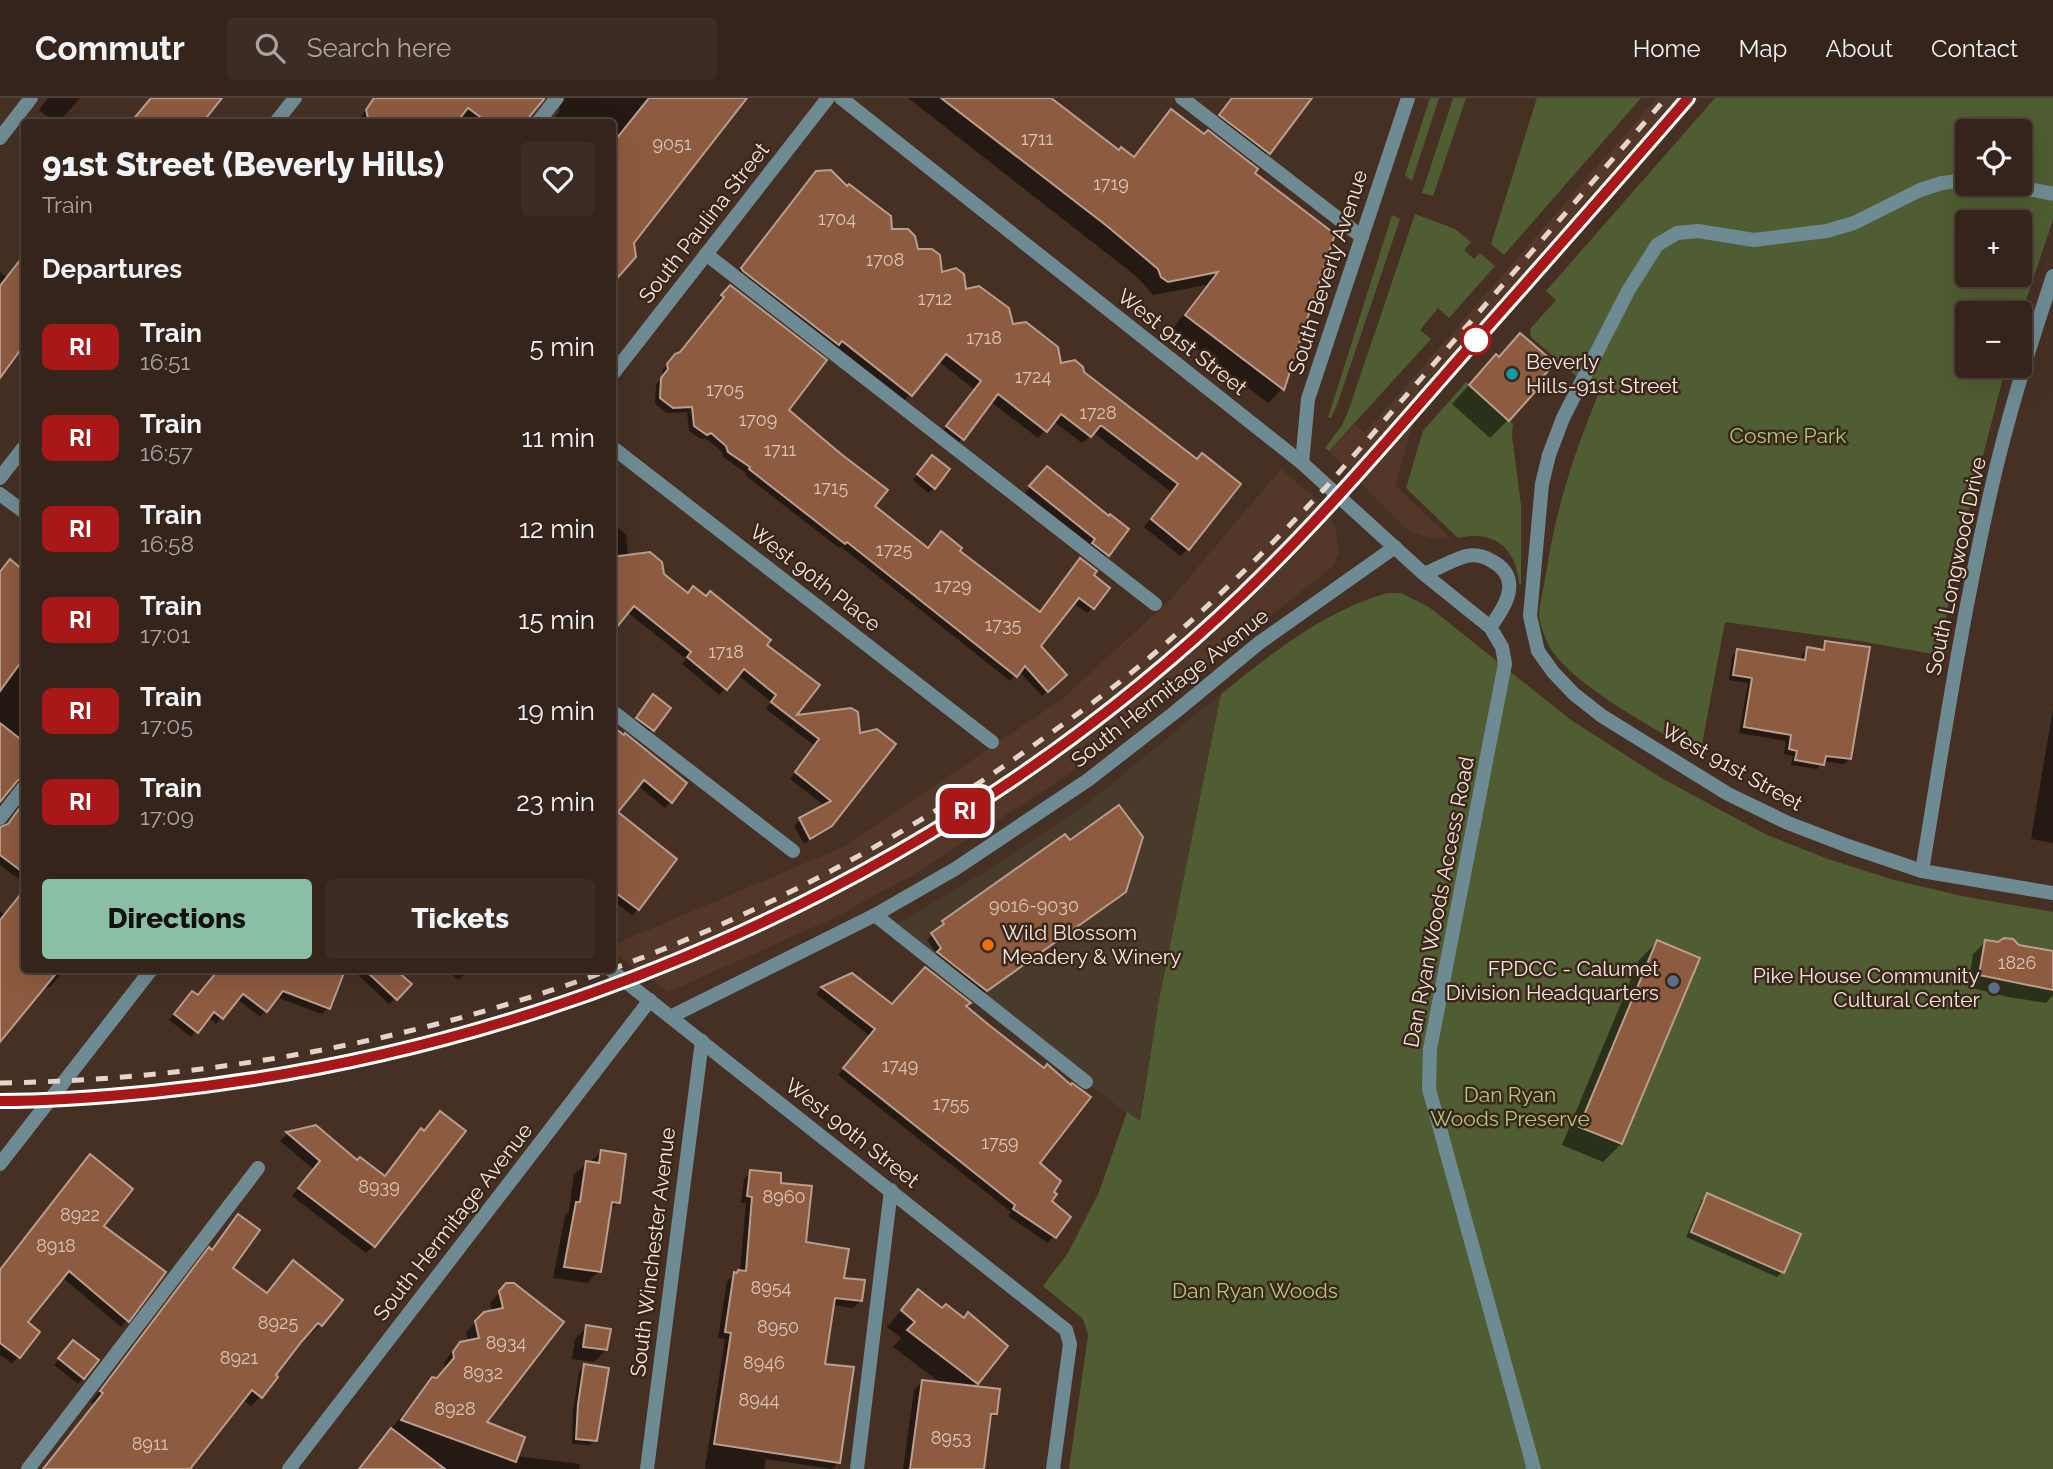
<!DOCTYPE html>
<meta charset="utf-8">
<style>
:root{--surface:#34241b;--page:#3c2c24;--text:#f1f3f6;--muted:#a9a4a3;--line:#4e413a;--accent:#8abfa5}
body{margin:0;font-family:Raleway,sans-serif;background:var(--page);color:var(--text);height:100vh;display:flex;flex-direction:column;font-size:26px;white-space:nowrap}
*{box-sizing:border-box;margin:0}
p{font-size:23px;color:var(--muted)}
.icon{flex:none;width:38px;height:38px;fill:none;stroke:currentColor;stroke-width:2;stroke-linecap:round;stroke-linejoin:round}
.map{position:relative;flex:1;overflow:hidden}
.sheet{position:absolute;left:21px;top:21px;width:595px;height:854px;display:flex;flex-direction:column;background:var(--surface);border-radius:7px;box-shadow:0 7px 28px #0002,0 0 0 2px var(--line)}
.sheet>*{flex:none}
.badge{padding:0 14px;border-radius:10px;font-size:24px;line-height:46px}
.fabs{position:absolute;left:1955px;top:21px;display:grid;gap:14px}
.fabs a{display:grid;place-items:center;width:77px;height:77px;border-radius:7px;background:var(--surface);box-shadow:0 7px 28px #0002,0 0 0 2px var(--line);font-size:35px}
.map>.badge{position:absolute;translate:-50% -50%;box-shadow:0 0 0 4px #fff}
h2{padding:0 21px;font-size:26px;line-height:63px}
.round{display:grid;place-items:center;flex:none;width:74px;height:74px;border-radius:7px;background:var(--page)}
.head{display:flex;align-items:center;justify-content:space-between;height:119px;padding:0 21px}
h1{font-size:33px;font-weight:800;line-height:52px}
.action{display:flex;gap:14px;margin-top:auto;padding:14px 21px}
.action a{flex:1;height:80px;border-radius:7px;background:var(--accent);color:#111;font-size:28px;font-weight:800;line-height:80px;text-align:center}
.action a+a{background:var(--page);color:var(--text)}
ul{padding:0;list-style:none}
li{display:flex;align-items:center;gap:21px;height:91px;padding:0 21px}
li div{flex:1}
li b{display:block;font-size:26px}
li em{font-style:normal}
li .badge{min-width:77px;font-weight:700;text-align:center}
header{display:flex;align-items:center;gap:42px;box-sizing:border-box;height:98px;padding:0 35px;background:var(--surface);border-bottom:2px solid var(--line)}
header strong{font-size:33px}
nav{display:flex;gap:38px;margin-inline-start:auto;font-size:24px}
.search{width:490px;height:63px;background:var(--page);display:flex;align-items:center;gap:18px;box-sizing:border-box;padding:0 24px;border-radius:7px;color:var(--muted);font-size:26px}
.map>svg:first-child{display:block}
</style>
<header>
<strong>Commutr</strong>
<div class="search"><svg class="icon" aria-label="search" viewBox="0 0 24 24"><circle cx="10" cy="10" r="6"/><path d="M15 15l6 6"/></svg>Search here</div>
<nav><a>Home</a><a>Map</a><a>About</a><a>Contact</a></nav>
</header>
<div class="map">
<svg width="2053" height="1371" viewBox="0 0 2053 1371">
<rect width="100%" height="100%" fill="#463024"/>
<!-- commercial -->
<polygon fill="#483b2c" points="1221,596 1159,902 1139,1024 1086,984 892,829 995,768 1092,702"/>
<!-- built -->
<g fill="#533829">
<polygon points="1657,0 1700,0 1413,326 1395,387 1451,441 1435,441 1410,434 1329,353 1355,327 1365,335"/>
<polygon points="1281,371 1323,407 1336,431 1339,455 1332,469 1118,639 1055,685 911,778 834,820 668,894 613,854 613,847 845,748 1061,602 1171,501"/>
</g>
<!-- green -->
<g fill="#505d32" fill-rule="evenodd">
<polygon points="1430,0 1439,0 1412,83 1405,77"/>
<polygon points="1453,0 1466,0 1433,98 1422,95"/>
<polygon points="1537,0 1641,0 1504,157 1491,146"/>
<path d="M1715 0H2053V122L2020 220V215H1967V268H2006L1957 459 1939 557 1860 543 1725 524 1700 657C1658 632 1580 592 1552 553 1547 546 1540 527 1539 518 1539 505 1544 490 1546 476 1555 414 1574 355 1598 297L1531 239 1530 231 1556 202 1546 193ZM1967 33H2020V86H1967ZM1967 124H2020V177H1967Z"/>
<polygon points="1415,116 1455,131 1471,144 1464,152 1474,161 1480,155 1495,168 1449,220 1438,210 1420,232 1431,241 1329,353 1325,350 1342,327 1349,311"/>
<polygon points="1392,117 1400,121 1337,307 1331,320 1328,320"/>
<path d="M1466 284 1513 326 1512 338 1521 407V487L1519 486C1516 450 1495 432 1458 440L1406 390 1423 333Z"/>
<path d="M1387 495H1401L1429 509 1571 622 1663 681 1767 737 1828 761 1894 782 1962 798 2053 814V1371H1069L1088 1237 1083 1221 1043 1188 1068 1155 1099 1094 1127 1014 1140 1023 1159 902 1221 596C1272 555 1323 514 1387 495Z"/>
</g>
<!-- shadow -->
<g fill="#0007">
<polygon points="48,0 80,0 59,24 54,24 39,12"/>
<polygon points="152,0 211,0 204,21 200,24 132,24"/>
<polygon points="385,0 544,0 527,24 362,24 361,19 368,8 375,2"/>
<polygon points="558,0 745,0 632,144 612,181 612,24 550,24 559,14 561,2"/>
<polygon points="908,0 1051,0 1118,54 1132,60 1156,28 1171,13 1333,137 1282,291 1268,305 1172,232 1206,187 1153,197 1137,179"/>
<polygon points="1233,0 1310,0 1263,60 1215,23"/>
<polygon points="809,83 891,133 941,176 1012,228 1059,267 1083,275 1196,363 1188,451 1180,458 1144,429 1171,394 1094,335 1082,345 1053,323 1038,340 991,304 955,349 940,337 974,291 938,263 903,304 735,178"/>
<polygon points="24,158 24,245 0,277 0,174 7,179"/>
<polygon points="730,189 787,312 873,409 927,451 957,453 1040,515 1092,478 1093,509 1087,515 1073,505 1038,548 1064,577 1042,598 1019,573 1010,583 840,448 839,450 745,377 746,375 723,359 721,353 705,340 701,341 689,333 687,314 667,315 655,306 656,287 663,278 662,273 670,263 679,256 720,205 717,204"/>
<polygon points="1520,237 1529,291 1508,322 1490,340 1452,306 1478,277"/>
<polygon points="927,364 934,390 928,395 913,382"/>
<polygon points="1047,370 1108,457 1102,462 1088,451 1091,447 1025,395"/>
<polygon points="616,428 626,437 628,459 663,477 687,497 765,547 793,620 850,612 831,727 824,734 804,746 794,728 800,722 825,708 790,681 815,648 766,611 771,604 737,576 719,597 682,566 686,561 627,514 612,532 612,429"/>
<polygon points="10,464 24,475 24,687 18,685 12,687 0,703 0,475"/>
<polygon points="1826,545 1849,661 1844,666 1823,663 1817,671 1791,667 1793,658 1784,656 1786,643 1739,635 1748,585 1729,582 1732,558 1738,553 1801,563 1802,557 1807,551 1820,553"/>
<polygon points="648,604 668,610 647,637 632,626"/>
<polygon points="2053,611 2053,745 2031,741"/>
<polygon points="612,631 671,703 665,710 637,687 616,715 638,811 632,817 612,802"/>
<polygon points="24,705 24,785 0,767 0,731 6,729"/>
<polygon points="24,793 24,872 65,872 50,889 42,890 0,941 0,813 5,817"/>
<polygon points="1118,799 980,898 933,860 937,856 927,842 944,824"/>
<polygon points="1657,844 1621,1046 1603,1064 1562,1047 1639,862"/>
<polygon points="1985,844 2053,855 2053,897 2046,905 2008,899 1968,889 1973,856"/>
<polygon points="219,872 343,872 328,910 322,916 276,899 260,919 237,901 216,926 208,919 191,939 169,922 186,901 198,899"/>
<polygon points="353,872 394,872 409,886 389,906"/>
<polygon points="445,872 468,872 459,882"/>
<polygon points="852,877 892,908 964,909 1051,1095 1050,1103 1069,1120 1048,1145 1008,1118 1011,1114 838,977 870,938 816,896 822,890"/>
<polygon points="316,1029 357,1064 384,1079 421,1033 374,1148 366,1155 292,1098 313,1071 280,1043 287,1036"/>
<polygon points="602,1054 618,1104 609,1113 599,1173 587,1185 553,1180 565,1118 569,1113 574,1076"/>
<polygon points="751,1074 779,1086 804,1146 842,1181 861,1203 853,1210 832,1207 822,1267 839,1364 832,1371 766,1361 764,1371 705,1371 725,1241 718,1240 727,1183 740,1174 746,1105 741,1105 744,1081"/>
<polygon points="1708,1097 1782,1174 1777,1179 1686,1139 1702,1102"/>
<polygon points="239,1119 231,1170 266,1196 293,1165 321,1226 311,1236 308,1234 301,1242 261,1298 251,1308 243,1302 188,1371 43,1371 94,1306 91,1304 200,1162 211,1153"/>
<polygon points="102,1128 127,1222 121,1229 62,1179 26,1225 38,1234 12,1266 1,1257 0,1259 0,1174"/>
<polygon points="507,1187 514,1187 484,1325 516,1358 580,1366 579,1371 359,1371 423,1291 445,1271 444,1265 450,1256 461,1246 468,1244 466,1234 485,1215 492,1214 490,1205"/>
<polygon points="918,1193 942,1212 1005,1248 972,1289 995,1316 989,1322 982,1371 903,1371 914,1292 922,1284 942,1286 893,1249 901,1240 887,1229"/>
<polygon points="587,1229 606,1252 594,1264 572,1261 575,1241"/>
<polygon points="68,1250 83,1280 78,1286 54,1267"/>
<polygon points="585,1268 596,1342 590,1347 572,1346 573,1313 579,1274"/>
</g>
<!-- building -->
<g fill="#8d5b3f" stroke="#b99e90" stroke-width="2">
<polygon points="151,0 222,0 203,24 131,24"/>
<polygon points="374,0 542,0 544,1 530,18 529,24 487,24 468,10 457,24 369,24 366,12"/>
<polygon points="649,0 747,0 634,145 636,159 612,186 612,46"/>
<polygon points="941,0 1051,0 1119,52 1121,49 1134,59 1171,11 1204,36 1208,32 1258,71 1255,75 1335,136 1284,292 1185,217 1218,174 1168,184 1161,179 1158,171 1107,128"/>
<polygon points="1232,0 1312,0 1270,56 1219,17"/>
<polygon points="831,72 847,88 849,86 891,118 892,131 908,131 915,138 918,151 932,151 940,157 942,174 956,170 964,176 966,191 979,188 1009,210 1013,226 1026,224 1058,249 1061,265 1075,262 1083,269 1084,274 1197,361 1202,355 1241,386 1189,452 1151,421 1178,386 1102,328 1100,328 1091,339 1061,316 1047,334 998,296 964,342 946,328 981,283 946,256 912,298 842,243 839,247 743,173 741,170 816,73"/>
<polygon points="24,157 24,247 0,280 0,188"/>
<polygon points="730,187 827,262 789,312 841,356 888,392 875,408 928,450 941,433 962,450 960,453 1040,514 1080,460 1097,473 1094,477 1110,490 1094,511 1079,500 1041,548 1067,577 1048,594 1025,568 1017,579 847,444 845,446 749,371 750,369 728,354 726,348 711,335 707,337 694,328 692,309 673,310 660,300 661,280 668,271 667,266 675,256 680,254 724,199 721,197"/>
<polygon points="1520,235 1555,265 1532,291 1535,294 1509,323 1469,287 1496,256 1499,259"/>
<polygon points="932,357 950,371 935,391 917,376"/>
<polygon points="1047,368 1109,418 1110,416 1129,431 1109,458 1092,445 1095,441 1029,388"/>
<polygon points="650,454 662,464 664,476 688,495 693,488 706,498 710,493 771,542 767,547 820,587 797,617 851,610 858,614 860,635 877,631 896,646 832,728 810,741 799,720 831,703 795,674 819,641 771,604 776,597 744,571 727,592 687,559 691,554 634,508 612,535 612,459"/>
<polygon points="10,461 24,473 24,560 0,593 0,474"/>
<polygon points="1825,543 1870,549 1851,661 1826,658 1824,667 1795,662 1797,653 1789,651 1791,637 1744,629 1752,580 1733,577 1737,551 1805,562 1807,549 1824,552"/>
<polygon points="653,596 671,610 654,633 636,620"/>
<polygon points="0,625 24,644 24,679 17,683 0,704"/>
<polygon points="612,628 624,637 625,635 687,685 672,705 644,682 618,714 677,761 639,812 612,792"/>
<polygon points="24,704 24,775 0,757 0,729 8,726"/>
<polygon points="1119,707 1143,739 1126,794 987,893 937,854 941,850 931,835 944,826 942,823 1065,736 1070,742"/>
<polygon points="24,792 24,872 59,872 0,944 0,822"/>
<polygon points="2004,840 2013,841 2019,847 2053,853 2053,892 1979,877 1985,842 1998,844"/>
<polygon points="1657,842 1700,860 1622,1046 1579,1029"/>
<polygon points="925,869 971,905 966,908 989,927 1044,970 1047,966 1071,987 1072,985 1091,999 1040,1065 1061,1083 1054,1094 1057,1096 1052,1103 1071,1119 1056,1140 1013,1111 1015,1107 843,970 875,931 821,889 852,875 892,906"/>
<polygon points="212,872 345,872 330,911 283,893 267,914 243,896 223,921 214,914 198,935 174,916 192,893 198,897 216,875"/>
<polygon points="365,872 396,872 412,886 397,902"/>
<polygon points="440,1013 466,1033 375,1149 298,1090 320,1063 286,1034 316,1027 357,1062 360,1059 385,1078 421,1030 424,1033"/>
<polygon points="601,1052 626,1056 620,1105 612,1104 601,1174 564,1169 576,1104 580,1104 586,1063 599,1065"/>
<polygon points="90,1056 133,1091 104,1128 166,1174 129,1224 69,1173 28,1224 40,1234 20,1260 0,1245 0,1172"/>
<polygon points="750,1072 781,1075 781,1085 812,1088 806,1144 849,1151 844,1180 865,1182 862,1203 835,1200 825,1266 854,1269 840,1365 714,1346 731,1235 725,1234 734,1174 737,1175 738,1172 746,1173 752,1099 747,1098"/>
<polygon points="1707,1095 1801,1136 1784,1175 1691,1134"/>
<polygon points="238,1116 260,1132 233,1170 267,1195 293,1162 343,1202 322,1228 318,1225 302,1243 276,1277 278,1279 262,1300 252,1292 190,1371 43,1371 103,1295 100,1293 209,1149 212,1152"/>
<polygon points="506,1185 514,1185 564,1224 487,1324 525,1339 516,1364 401,1322 432,1279 437,1280 454,1260 453,1254 460,1244 479,1240 475,1223 484,1214 503,1210 499,1193"/>
<polygon points="918,1191 942,1210 946,1206 964,1220 968,1214 1008,1248 978,1286 907,1232 915,1224 901,1212"/>
<polygon points="586,1227 611,1231 607,1252 583,1249"/>
<polygon points="73,1242 99,1262 84,1281 58,1260"/>
<polygon points="584,1266 609,1270 597,1343 576,1341 578,1306"/>
<polygon points="922,1282 1000,1291 997,1316 991,1316 984,1371 910,1371"/>
<polygon points="391,1330 445,1371 359,1371"/>
</g>
<g fill="none" stroke-linecap="round" stroke-linejoin="round">
<!-- lane -->
<g stroke="#6e8b93" stroke-width="14">
<polyline points="1182,0 1362,139"/>
<polyline points="538,24 557,0"/>
<polyline points="0,40 31,0"/>
<polyline points="706,156 1155,506"/>
<polyline points="1490,529 1502,549 1505,566 1430,951 1429,991 1534,1371"/>
<polyline points="612,613 793,753"/>
<polyline points="0,720 24,689"/>
<polyline points="875,817 1086,984"/>
<polyline points="28,1371 258,1070"/>
<polyline points="857,1371 891,1092"/>
</g>
<!-- street -->
<g stroke="#6e8b93" stroke-width="14">
<path d="M841 0 1302 365 1424 476 1490 529C1506 508 1523 480 1492 463 1484 458 1475 456 1466 458 1452 462 1437 471 1424 476"/>
<polyline points="276,24 295,0"/>
<polyline points="1967,82 1942,85 1920,92 1854,125 1827,133 1754,142 1698,133 1677,135 1657,147 1628,193 1563,320 1549,357 1542,386 1530,518 1538,553 1553,574 1574,596 1602,618 1728,696 1788,725 1848,748 1922,773 2053,795"/>
<polyline points="2005,86 2053,96"/>
<polyline points="612,277 828,0"/>
<polyline points="612,349 992,644"/>
<polyline points="1302,365 1308,301 1408,0"/>
<polyline points="0,380 24,349"/>
<polyline points="0,396 24,414"/>
<path d="M1922 773C1943 645 1962 518 1991 392 2007 320 2030 248 2053 178"/>
<polyline points="611,872 1066,1232 1070,1246 1053,1371"/>
<polyline points="672,918 875,817 955,771 1088,682 1174,615 1259,545 1395,449"/>
<polyline points="0,1066 151,872"/>
<polyline points="289,1371 650,902"/>
<polyline points="647,1371 702,943"/>
</g>
<!-- rail -->
<g stroke="#e3d4cc" stroke-width="5" stroke-dasharray="12 12" stroke-linecap="butt">
<path d="M0 985C375 979 737 862 1041 642 1078 616 1115 589 1149 560 1212 506 1271 448 1328 387L1666 0"/>
<path d="M0 1003C55 1003 109 998 164 992 564 952 952 774 1243 496 1315 427 1379 352 1445 277 1526 185 1607 93 1688 0"/>
</g>
</g>
<g fill="none" stroke-linecap="round" stroke-linejoin="round">
<defs>
<path id="line" d="M0 1003C51 1003 102 999 153 994 558 953 949 777 1243 496 1320 422 1388 342 1458 262 1535 175 1612 88 1688 0"/>
</defs>
<!-- line casing -->
<use href="#line" stroke="#fff" stroke-width="16"/>
<!-- line -->
<use href="#line" stroke="#a81818" stroke-width="10"/>
</g>
<!-- markers -->
<circle fill="#fff" stroke="#a81818" stroke-width="3.5" cx="1476" cy="242" r="14"/>
<circle fill="#0f9aa8" stroke="#3b261a" stroke-width="2.5" cx="1512" cy="276" r="7"/>
<circle fill="#e8710a" stroke="#3b261a" stroke-width="2.5" cx="988" cy="847" r="7"/>
<g fill="#5c6f8a" stroke="#3b261a" stroke-width="2.5">
<circle cx="1673" cy="883" r="7"/>
<circle cx="1994" cy="890" r="7"/>
</g>
<g text-anchor="middle" stroke-width="5" stroke-linejoin="round" paint-order="stroke">
<!-- number labels -->
<g font-size="18" fill="#dbc3b7">
<text x="1037" y="47">1711</text>
<text x="672" y="52">9051</text>
<text x="1111" y="92">1719</text>
<text x="837" y="127">1704</text>
<text x="885" y="168">1708</text>
<text x="935" y="207">1712</text>
<text x="984" y="246">1718</text>
<text x="1033" y="285">1724</text>
<text x="725" y="298">1705</text>
<text x="1098" y="321">1728</text>
<text x="758" y="328">1709</text>
<text x="780" y="358">1711</text>
<text x="831" y="396">1715</text>
<text x="894" y="458">1725</text>
<text x="953" y="494">1729</text>
<text x="1003" y="533">1735</text>
<text x="726" y="560">1718</text>
<text x="1034" y="814">9016-9030</text>
<text x="2017" y="871">1826</text>
<text x="900" y="974">1749</text>
<text x="951" y="1012">1755</text>
<text x="1000" y="1051">1759</text>
<text x="379" y="1095">8939</text>
<text x="784" y="1105">8960</text>
<text x="80" y="1123">8922</text>
<text x="56" y="1154">8918</text>
<text x="771" y="1196">8954</text>
<text x="278" y="1231">8925</text>
<text x="778" y="1235">8950</text>
<text x="506" y="1251">8934</text>
<text x="239" y="1266">8921</text>
<text x="764" y="1271">8946</text>
<text x="483" y="1281">8932</text>
<text x="759" y="1308">8944</text>
<text x="455" y="1317">8928</text>
<text x="951" y="1346">8953</text>
<text x="150" y="1352">8911</text>
</g>
<!-- street labels -->
<g font-size="21" fill="#f5e6df" stroke="#3b261a">
<text transform="translate(704 125) rotate(-52)" y="7">South Paulina Street</text>
<text transform="translate(1328 174) rotate(-72)" y="7">South Beverly Avenue</text>
<text transform="translate(1182 244) rotate(38)" y="7">West 91st Street</text>
<text transform="translate(1956 468) rotate(-78)" y="7">South Longwood Drive</text>
<text transform="translate(815 480) rotate(38)" y="7">West 90th Place</text>
<text transform="translate(1170 590) rotate(-38)" y="7">South Hermitage Avenue</text>
<text transform="translate(1732 669) rotate(29)" y="7">West 91st Street</text>
<text transform="translate(1439 804) rotate(-79)" y="7">Dan Ryan Woods Access Road</text>
<text transform="translate(852 1035) rotate(38)" y="7">West 90th Street</text>
<text transform="translate(453 1124) rotate(-52)" y="7">South Hermitage Avenue</text>
<text transform="translate(653 1154) rotate(-83)" y="7">South Winchester Avenue</text>
</g>
<!-- poi labels -->
<g font-size="21" fill="#f5e6df" stroke="#3b261a" text-anchor="start">
<text x="1526" y="271">Beverly<tspan x="1526" dy="24">Hills-91st Street</tspan></text>
<text x="1002" y="842">Wild Blossom<tspan x="1002" dy="24">Meadery &amp; Winery</tspan></text>
<text x="1659" y="878" text-anchor="end">FPDCC - Calumet<tspan x="1659" dy="24">Division Headquarters</tspan></text>
<text x="1980" y="885" text-anchor="end">Pike House Community<tspan x="1980" dy="24">Cultural Center</tspan></text>
</g>
<!-- park labels -->
<g font-size="21" fill="#b1cb7b" stroke="#3b261a">
<text x="1788" y="345">Cosme Park</text>
<text x="1510" y="1004">Dan Ryan<tspan x="1510" dy="24">Woods Preserve</tspan></text>
<text x="1255" y="1200">Dan Ryan Woods</text>
</g>
</g>
</svg>
<div class="fabs">
<a><svg class="icon" aria-label="locate" viewBox="0 0 24 24"><circle cx="12" cy="12" r="6"/><path d="M12 2v4M12 18v4M2 12h4M18 12h4"/></svg></a>
<a>+</a>
<a>−</a>
</div>
<b class="badge" style="left:965px;top:713px;background:#a81818;color:#fff">RI</b>
<section class="sheet">
<div class="head"><div><h1>91st Street (Beverly Hills)</h1><p>Train</p></div><a class="round"><svg class="icon" aria-label="heart" viewBox="0 0 24 24"><path d="M12 20l-8-8c-3-5 5-10 8-4 3-6 11-1 8 4z"/></svg></a></div>
<h2>Departures</h2>
<ul>
<li><span class="badge" style="background:#a81818;color:#fff">RI</span><div><b>Train</b><p>16:51</p></div><em>5 min</em></li>
<li><span class="badge" style="background:#a81818;color:#fff">RI</span><div><b>Train</b><p>16:57</p></div><em>11 min</em></li>
<li><span class="badge" style="background:#a81818;color:#fff">RI</span><div><b>Train</b><p>16:58</p></div><em>12 min</em></li>
<li><span class="badge" style="background:#a81818;color:#fff">RI</span><div><b>Train</b><p>17:01</p></div><em>15 min</em></li>
<li><span class="badge" style="background:#a81818;color:#fff">RI</span><div><b>Train</b><p>17:05</p></div><em>19 min</em></li>
<li><span class="badge" style="background:#a81818;color:#fff">RI</span><div><b>Train</b><p>17:09</p></div><em>23 min</em></li>
</ul>
<div class="action"><a>Directions</a><a>Tickets</a></div>
</section>
</div>
